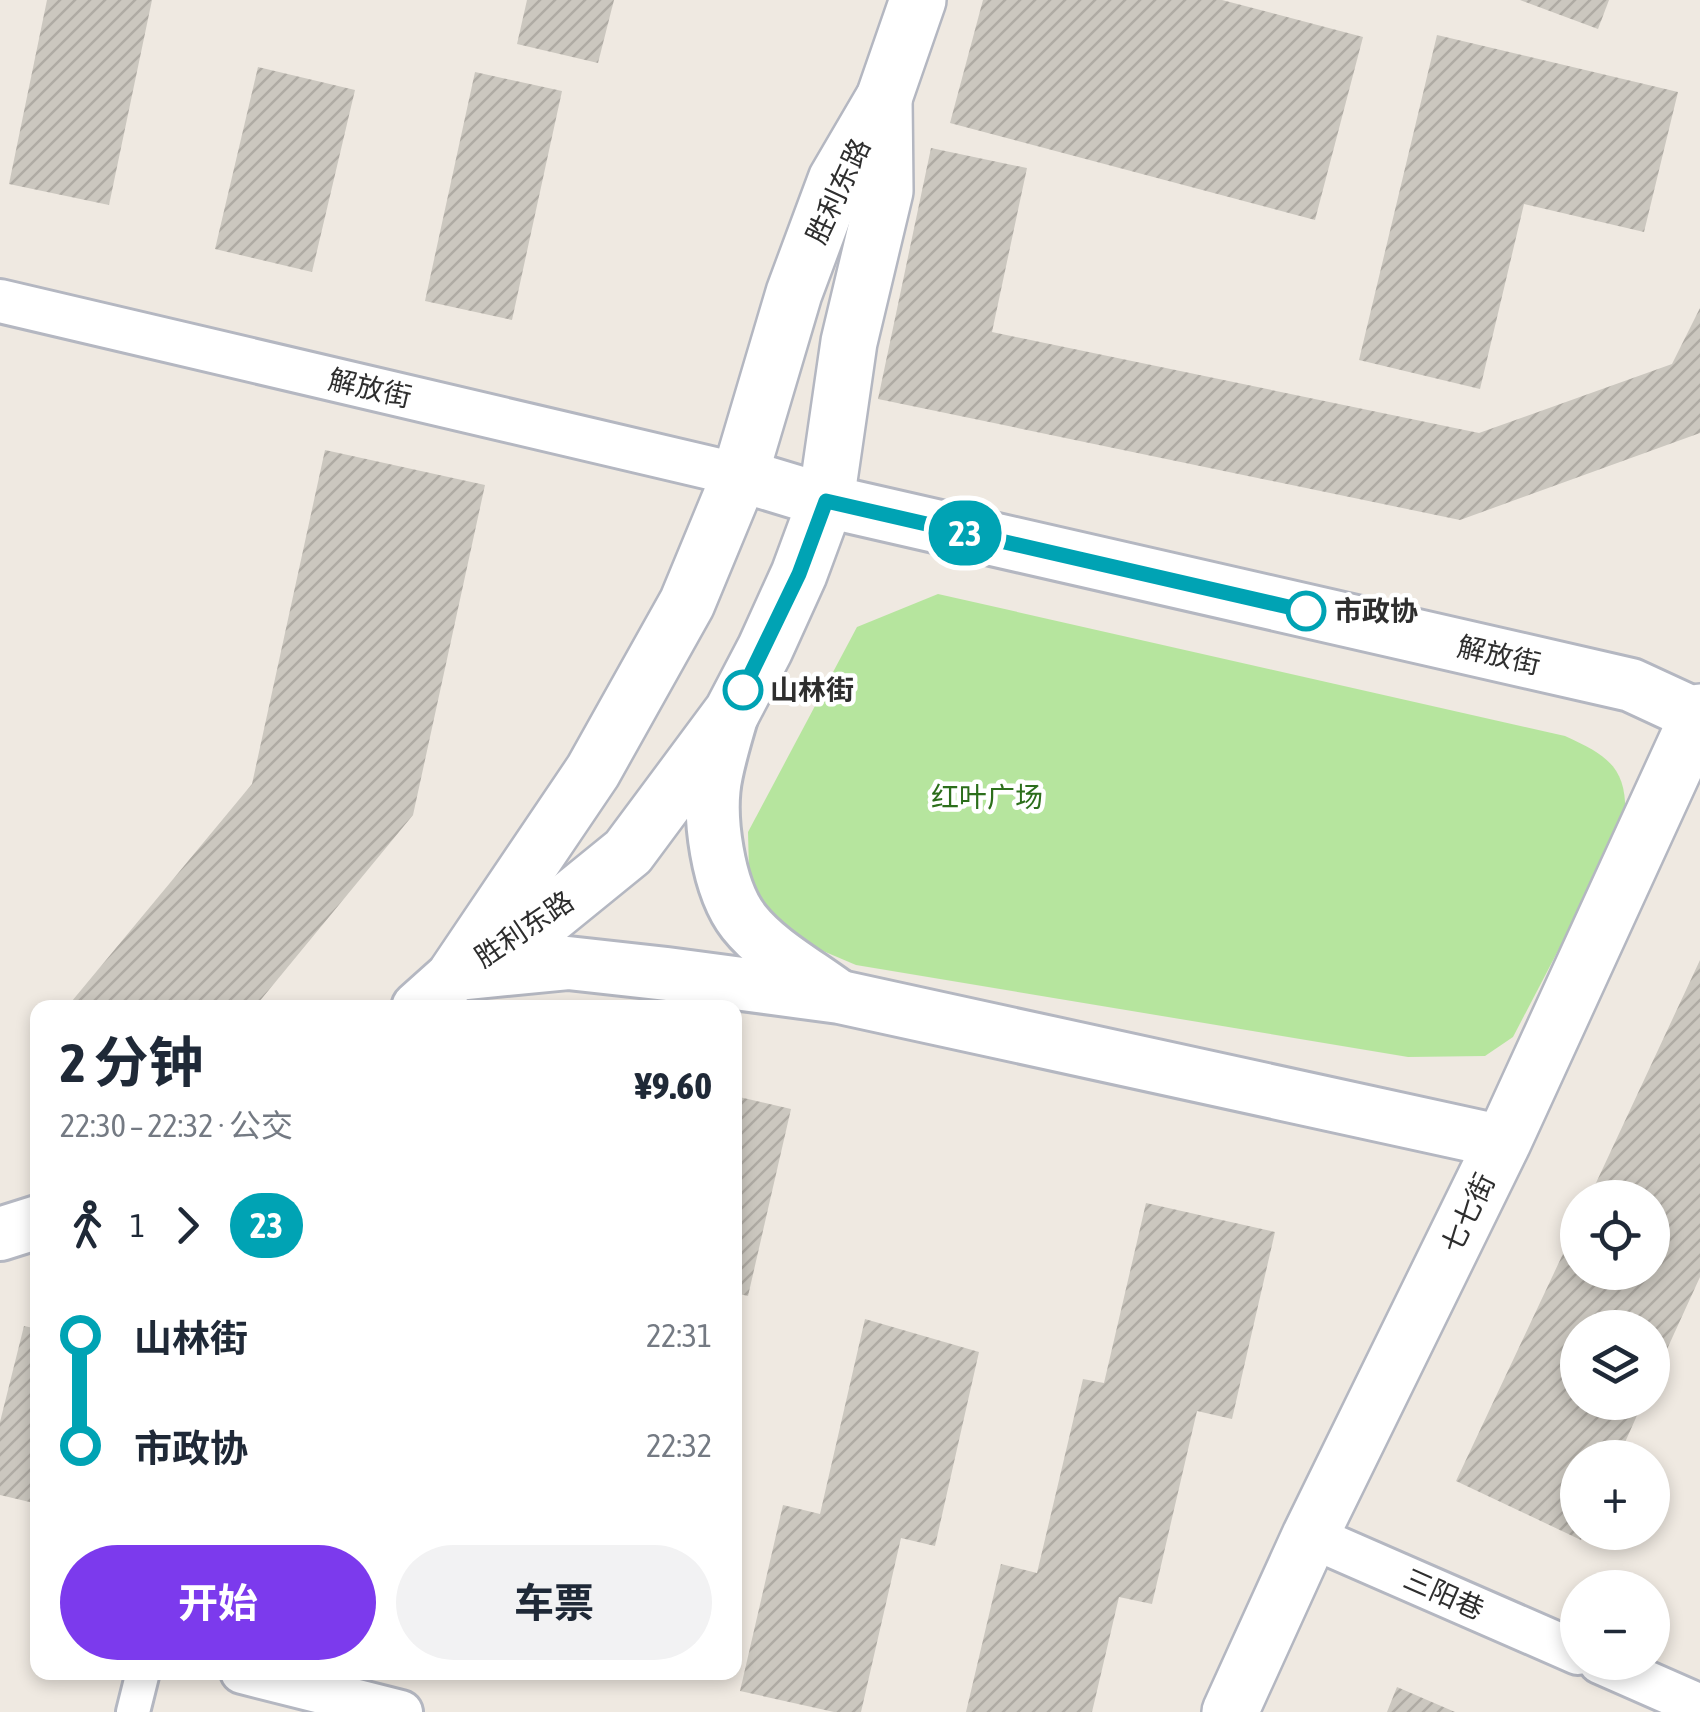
<!DOCTYPE html>
<html lang="zh">
<meta charset="utf-8">
<style>
:root{--surface:#fff;--page:#f2f2f3;--text:#1f2937;--muted:#747a83;--accent:#7c3aed}
body{margin:0;font-family:"Asap Condensed","Noto Sans SC",sans-serif;background:var(--page);color:var(--text);height:100vh;display:flex;flex-direction:column;font-size:38px;white-space:nowrap}
*{box-sizing:border-box;margin:0}
p{font-size:32px;color:var(--muted)}
.icon{flex:none;width:55px;height:55px;fill:none;stroke:currentColor;stroke-width:2;stroke-linecap:round;stroke-linejoin:round}
.map{position:relative;flex:1;overflow:hidden}
.details{position:absolute;left:30px;top:1000px;width:712px;height:680px;display:flex;flex-direction:column;background:var(--surface);border-radius:20px;box-shadow:0 5px 15px #0003}
.details>*{flex:none}
.badge{padding:0 20px;border-radius:32px;font-size:35px;line-height:65px}
.fabs{position:absolute;left:1560px;top:1180px;display:grid;gap:20px}
.fabs a{display:grid;place-items:center;width:110px;height:110px;border-radius:50%;background:var(--surface);box-shadow:0 5px 15px #0003;font-size:50px}
.map>.badge{position:absolute;translate:-50% -50%;box-shadow:0 0 0 5px #fff}
.legs{display:flex;align-items:center;gap:15px;height:110px;padding:0 30px;font-size:32px}
.legs p{margin-inline-start:auto}
.headline{display:flex;align-items:center;justify-content:space-between;height:170px;padding:0 30px}
h1{font-size:55px;font-weight:700;line-height:75px}
.cta{display:flex;gap:20px;margin-top:auto;padding:20px 30px}
.cta a{flex:1;height:115px;border-radius:60px;background:var(--accent);color:#fff;font-size:40px;font-weight:700;line-height:115px;text-align:center}
.cta a+a{background:var(--page);color:var(--text)}
ul{padding:0 30px;list-style:none}
li{display:flex;align-items:center;gap:35px;height:110px;font-size:38px}
li i{display:grid;place-items:center;width:15px;height:100%;margin:0 12px;background:currentColor}
li i::after{content:'';width:25px;height:25px;margin:-12px;border:8px solid;border-radius:50%;background:var(--surface)}
li p{margin-inline-start:auto}
li:first-child i{background:linear-gradient(#0000 50%,currentColor 0)}
li:last-child i{background:linear-gradient(currentColor 50%,#0000 0)}
.map>svg:first-child{display:block}
</style>
<div class="map">
<svg width="1700" height="1712" viewBox="0 0 1700 1712">
<defs>
<pattern id="building-hatch" width="6" height="6" patternUnits="userSpaceOnUse" patternTransform="scale(2.5)"><rect width="6" height="6" fill="#cbc7bf"/><path d="M-1 1l2-2M0 6l6-6M5 7l2-2" fill="none" stroke="#afaba4"/></pattern>
</defs>
<rect width="100%" height="100%" fill="#efe9e1"/>
<!-- grass -->
<path fill="#b6e59e" d="M938 594 1565 736C1611 757 1628 769 1625 822L1513 1037 1485 1056 1408 1057 856 965 797 940 758 908 749 871 748 832 857 627Z"/>
<!-- building -->
<g fill="url(#building-hatch)">
<polygon points="47,0 152,0 109,205 9,184"/>
<polygon points="527,0 614,0 598,63 517,44"/>
<polygon points="983,0 1222,0 1363,37 1315,220 950,123"/>
<polygon points="1520,0 1609,0 1598,29"/>
<polygon points="1437,35 1678,92 1644,232 1524,204 1480,389 1359,360"/>
<polygon points="258,67 355,90 312,272 215,249"/>
<polygon points="475,72 562,91 512,320 425,301"/>
<polygon points="931,148 1027,168 992,332 1479,433 1672,364 1700,308 1700,433 1460,520 878,399"/>
<polygon points="325,450 485,485 413,815 254,1008 79,1008 72,1001 252,784"/>
<polygon points="1700,960 1700,1277 1652,1382 1652,1328 1578,1328 1578,1402 1643,1402 1618,1458 1578,1458 1578,1532 1584,1532 1581,1540 1456,1481 1578,1222 1578,1272 1652,1272 1652,1198 1589,1198"/>
<polygon points="735,1096 791,1109 748,1296 735,1293"/>
<polygon points="1146,1203 1275,1232 1232,1419 1197,1411 1152,1604 1119,1597 1092,1712 966,1712 1001,1564 1037,1573 1083,1379 1104,1383"/>
<polygon points="865,1319 979,1352 935,1546 901,1538 861,1712 834,1712 740,1691 783,1505 820,1514"/>
<polygon points="24,1326 38,1329 38,1504 0,1495 0,1422"/>
<polygon points="1397,1687 1455,1712 1387,1712"/>
</g>
<g fill="none" stroke-linecap="round" stroke-linejoin="round">
<defs>
<polyline id="pedestrian" points="133,1712 143,1672"/>
<g id="minor">
<polyline points="0,301 740,475"/>
<polyline points="1310,1536 1578,1653"/>
<polyline points="1600,1662 1700,1706"/>
<polyline points="242,1672 401,1712"/>
</g>
<g id="tertiary">
<polyline points="740,475 826,501 1631,685 1700,717"/>
<path d="M732 714C726 734 720 754 716 774 707 815 718 889 744 922 767 951 805 972 835 994"/>
<polyline points="418,1008 456,974 568,963 667,974 840,997 1503,1142"/>
<polyline points="0,1234 38,1222"/>
</g>
<g id="secondary">
<polyline points="471,965 537,926 628,852 732,712 765,649 799,574 826,501 849,342 885,191 884,98"/>
<polyline points="456,974 593,771 687,603 740,475 794,293 836,180 884,98 918,0"/>
<polyline points="1230,1712 1310,1536 1503,1142 1700,712"/>
</g>
</defs>
<!-- pedestrian casing -->
<use href="#pedestrian" stroke="#b4b7c1" stroke-width="38"/>
<!-- minor casing -->
<use href="#minor" stroke="#b4b7c1" stroke-width="48"/>
<!-- tertiary casing -->
<use href="#tertiary" stroke="#b4b7c1" stroke-width="58"/>
<!-- secondary casing -->
<use href="#secondary" stroke="#b4b7c1" stroke-width="60"/>
<!-- pedestrian -->
<use href="#pedestrian" stroke="#fff" stroke-width="32"/>
<!-- minor -->
<use href="#minor" stroke="#fff" stroke-width="42"/>
<!-- tertiary -->
<use href="#tertiary" stroke="#fff" stroke-width="52"/>
<!-- secondary -->
<use href="#secondary" stroke="#fff" stroke-width="55"/>
</g>
<g fill="none" stroke-linecap="round" stroke-linejoin="round">
<defs>
<polyline id="line-1" points="743,690 799,574 826,501 1306,611"/>
</defs>
<!-- line-1 casing -->
<use href="#line-1" stroke="#fff" stroke-width="22"/>
<!-- line-1 -->
<use href="#line-1" stroke="#00a3b4" stroke-width="15"/>
</g>
<!-- markers -->
<g fill="#fff" stroke="#00a3b4" stroke-width="5">
<circle cx="1306" cy="611" r="18"/>
<circle cx="743" cy="690" r="18"/>
</g>
<g text-anchor="middle" stroke-width="9" stroke-linejoin="round" paint-order="stroke">
<!-- street labels -->
<g font-size="28" fill="#2e2e2e" stroke="#fff">
<text transform="translate(838 191) rotate(-65)" y="10">胜利东路</text>
<text transform="translate(370 388) rotate(13)" y="10">解放街</text>
<text transform="translate(1499 655) rotate(13)" y="10">解放街</text>
<text transform="translate(524 929) rotate(-34)" y="10">胜利东路</text>
<text transform="translate(1468 1213) rotate(-64)" y="10">七七街</text>
<text transform="translate(1444 1594) rotate(24)" y="10">三阳巷</text>
</g>
<!-- stop labels -->
<g font-size="28" font-weight="bold" fill="#2e2e2e" stroke="#fff" text-anchor="start">
<text x="1334" y="621">市政协</text>
<text x="770" y="700">山林街</text>
</g>
<!-- park labels -->
<g font-size="28" fill="#2c6e1b" stroke="#fff">
<text x="987" y="807">红叶广场</text>
</g>
</g>
</svg>
<div class="fabs">
<a><svg class="icon" aria-label="locate" viewBox="0 0 24 24"><circle cx="12" cy="12" r="6"/><path d="M12 2v4M12 18v4M2 12h4M18 12h4"/></svg></a>
<a><svg class="icon" aria-label="layers" viewBox="0 0 24 24"><path d="M12 4l9 5-9 5-9-5zM3 14l9 5 9-5"/></svg></a>
<a>+</a>
<a>−</a>
</div>
<b class="badge" style="left:965px;top:533px;background:#00a3b4;color:#fff">23</b>
<section class="details">
<div class="headline"><div><h1>2 分钟</h1><p>22:30 – 22:32 · 公交</p></div><b>¥9.60</b></div>
<div class="legs"><svg class="icon" aria-label="walk" viewBox="0 0 24 24"><circle cx="13" cy="4" r="2"/><path d="M13 8l-2 6 4 7M11 14l-3 7M7 12l3-4h3l4 4"/></svg>1<svg class="icon" aria-label="forward" viewBox="0 0 24 24"><path d="M9 5l7 7-7 7"/></svg><b class="badge" style="background:#00a3b4;color:#fff">23</b></div>
<ul>
<li><i style="color:#00a3b4"></i><b>山林街</b><p>22:31</p></li>
<li><i style="color:#00a3b4"></i><b>市政协</b><p>22:32</p></li>
</ul>
<div class="cta"><a>开始</a><a>车票</a></div>
</section>
</div>
